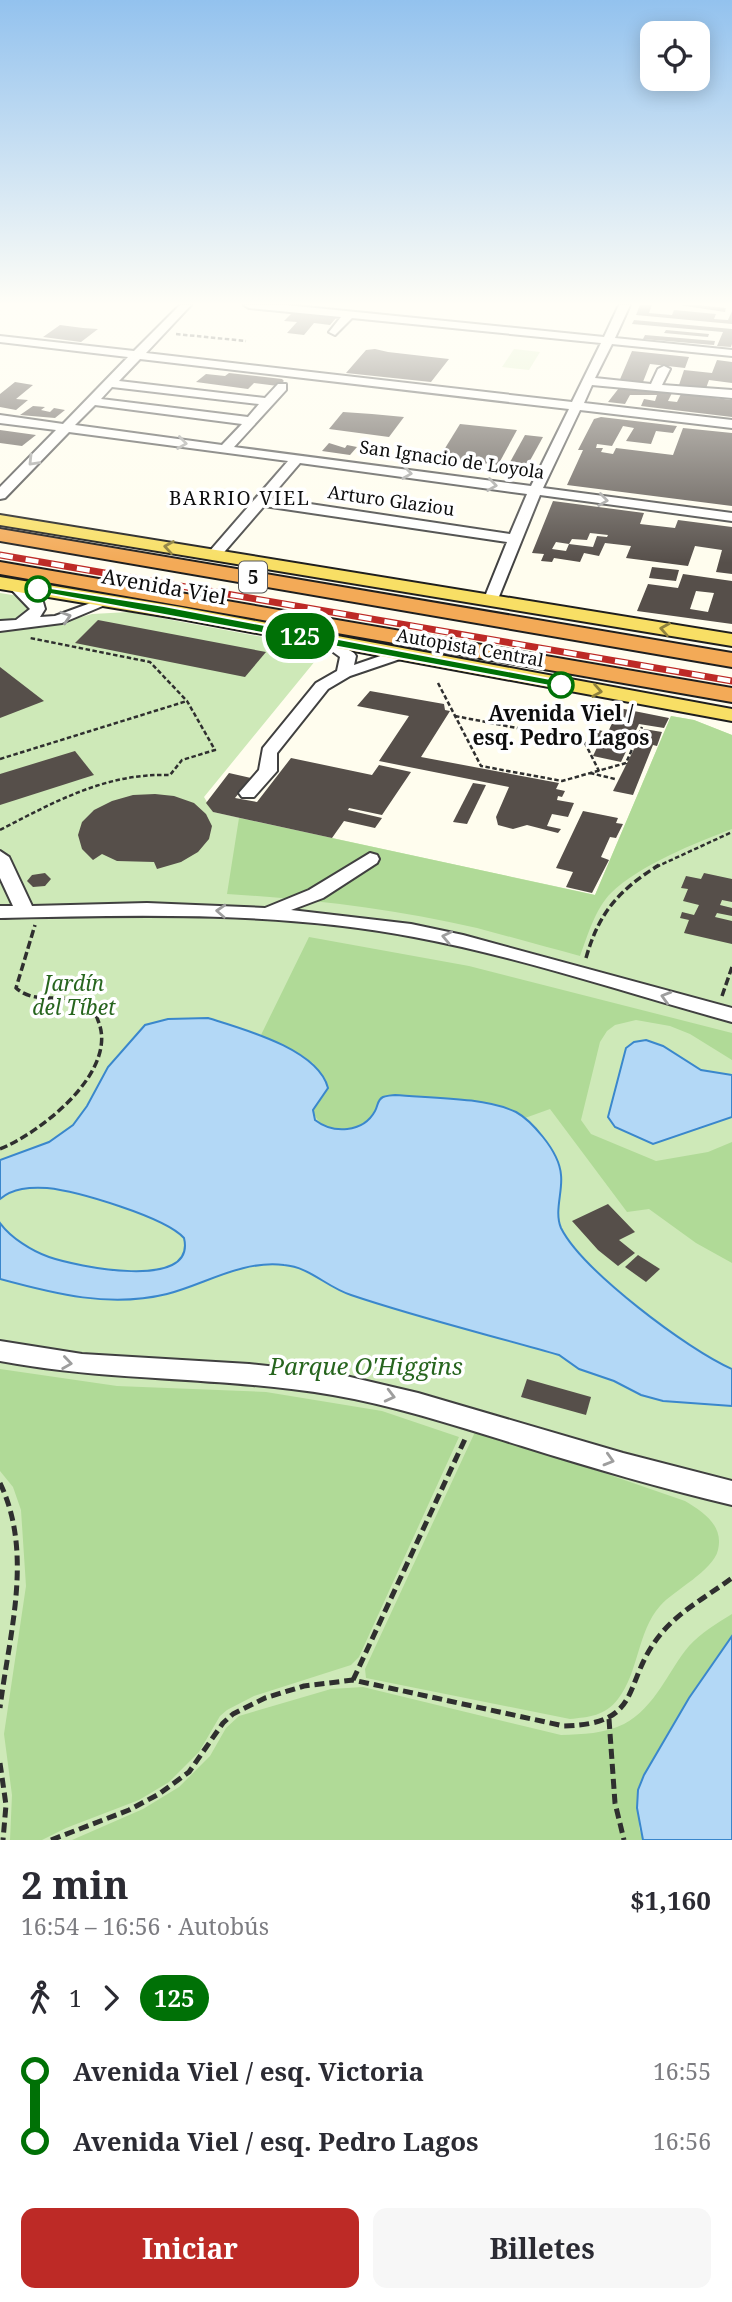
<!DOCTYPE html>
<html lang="es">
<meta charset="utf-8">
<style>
:root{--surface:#fff;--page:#f7f7f7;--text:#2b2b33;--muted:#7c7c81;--accent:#bd2a26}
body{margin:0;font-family:"Noto Serif",serif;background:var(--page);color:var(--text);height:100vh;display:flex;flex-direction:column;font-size:26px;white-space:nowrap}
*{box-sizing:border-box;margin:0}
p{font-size:23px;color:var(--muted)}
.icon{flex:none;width:38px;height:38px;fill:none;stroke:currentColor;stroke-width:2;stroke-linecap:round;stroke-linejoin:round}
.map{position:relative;height:1840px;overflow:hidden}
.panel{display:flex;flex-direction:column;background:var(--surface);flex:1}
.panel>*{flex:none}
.badge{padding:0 14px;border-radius:23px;font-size:24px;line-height:46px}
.tools{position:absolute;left:640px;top:21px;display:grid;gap:14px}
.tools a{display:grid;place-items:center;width:70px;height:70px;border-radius:14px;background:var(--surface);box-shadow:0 4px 18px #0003;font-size:35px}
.map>.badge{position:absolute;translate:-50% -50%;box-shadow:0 0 0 4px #fff}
.legs{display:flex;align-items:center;gap:10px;height:77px;padding:0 21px;font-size:23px}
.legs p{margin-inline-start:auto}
.head{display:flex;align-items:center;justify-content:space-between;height:119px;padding:0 21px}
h1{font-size:38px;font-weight:700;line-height:52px}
.action{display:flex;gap:14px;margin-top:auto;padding:14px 21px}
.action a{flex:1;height:80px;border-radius:14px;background:var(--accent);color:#fff;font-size:28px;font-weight:700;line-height:80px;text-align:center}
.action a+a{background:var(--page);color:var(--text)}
ul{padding:0 21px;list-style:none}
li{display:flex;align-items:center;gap:24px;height:70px;font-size:26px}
li i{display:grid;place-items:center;width:10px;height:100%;margin:0 9px;background:currentColor}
li i::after{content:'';width:18px;height:18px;margin:-9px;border:5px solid;border-radius:50%;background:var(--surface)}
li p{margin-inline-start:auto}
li:first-child i{background:linear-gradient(#0000 50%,currentColor 0)}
li:last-child i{background:linear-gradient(currentColor 50%,#0000 0)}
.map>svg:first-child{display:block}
</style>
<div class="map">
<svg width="732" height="1840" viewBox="0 0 732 1840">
<rect width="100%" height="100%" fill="#fffdee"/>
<!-- green -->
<polygon fill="#cee9b8" points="0,593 19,596 33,607 14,625 15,629 49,626 92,614 129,612 301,644 320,655 204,797 213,812 591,894 595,895 671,716 694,720 732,735 732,1840 0,1840"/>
<!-- forest -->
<g fill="#b0da97">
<path d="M671 716 694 720 732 735V829C697 842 638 866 611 893 595 909 588 935 580 956 546 947 511 937 477 928 394 909 311 899 227 894L239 818 595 895Z"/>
<path d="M309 937 469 966 732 1033V1060L690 1034 670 1026 636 1020 615 1025 607 1031 600 1042 581 1120 591 1134 656 1161 708 1152 732 1142V1263L696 1243 649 1209 627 1212 550 1109 525 1118 497 1105 395 1095 384 1097C377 1103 375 1112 368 1119 351 1136 319 1134 313 1110L328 1088 313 1063 261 1035Z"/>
<polygon points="0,1369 117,1386 266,1392 382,1411 459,1437 359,1657 351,1665 254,1696 227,1710 220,1716 199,1752 169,1782 139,1800 66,1828 42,1840 10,1840 12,1795 4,1734 26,1586 21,1510 13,1487 0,1471"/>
<path d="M480 1430 685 1501C703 1512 724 1525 718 1550 713 1571 674 1590 660 1606 637 1632 639 1672 618 1699 605 1716 589 1717 570 1719L366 1678 365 1669 475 1432Z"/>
<path d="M732 1614V1636L689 1698 644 1775 639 1828 643 1840H72L143 1809 179 1787 210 1756 226 1728 239 1716 331 1689 363 1687 561 1735C583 1734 604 1734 624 1724 655 1708 668 1671 689 1646 701 1633 717 1623 732 1614Z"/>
</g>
<!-- pitch -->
<polygon fill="#e0f0ca" points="514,349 540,352 529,370 502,367"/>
<!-- water -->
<g fill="#b3d8f6" stroke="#3a87cc" stroke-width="2">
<path d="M208 1018C243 1029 318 1049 328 1088L313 1110 315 1120C333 1134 363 1133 375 1111 378 1106 377 1100 383 1097 385 1096 393 1095 395 1095 430 1098 484 1097 516 1112 527 1118 535 1127 543 1137 551 1147 560 1161 561 1175 563 1191 554 1212 561 1228 582 1270 688 1350 732 1369V1406L663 1401 641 1395 614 1381 579 1369 559 1355C490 1335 419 1318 351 1295 326 1287 310 1267 284 1265 241 1260 206 1284 167 1294 110 1308 55 1294 0 1279V1223C11 1238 32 1251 49 1257 75 1266 197 1292 184 1238 165 1217 77 1191 47 1188 30 1187 13 1188 0 1199V1160L49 1142 73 1125 87 1106 108 1067 145 1025 168 1019Z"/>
<polygon points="646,1040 663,1046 701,1070 732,1075 732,1117 653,1144 615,1127 608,1117 626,1048 634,1042"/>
<polygon points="732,1636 732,1840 643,1840 637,1808 638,1790 644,1775 689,1698"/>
</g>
<!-- building -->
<g fill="#564f4a" fill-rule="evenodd">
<polygon points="640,305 652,305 649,313 672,315 674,310 716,314 714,319 728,320 732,311 732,324 636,315"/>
<polygon points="679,305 697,305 726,308 725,312"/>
<polygon points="292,313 336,318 330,325 314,323 304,335 287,333 297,322 284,321"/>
<polygon points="634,320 732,329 732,344 731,347 717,346 723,332 632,324"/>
<polygon points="60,325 83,328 98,329 81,342 43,337"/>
<polygon points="666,330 709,334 708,337 664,333"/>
<polygon points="645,335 715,341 714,345 643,339"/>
<polygon points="375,349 388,352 449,359 431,382 346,373 366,350"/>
<polygon points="632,351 689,357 685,368 650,364 641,387 618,384"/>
<polygon points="717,360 732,362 732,383 709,380 705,391 678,388 684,370 712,373"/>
<polygon points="229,373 282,379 284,381 278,386 254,383 248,389 196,382 206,374 225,376"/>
<polygon points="15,382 33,385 16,399 28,400 16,410 0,407 0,394"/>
<polygon points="619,388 672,393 668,401 677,402 681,394 732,400 732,417 641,406 644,399 655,401 657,395 630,395 625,404 608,402"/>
<polygon points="33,406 45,407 41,410 50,412 54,408 65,410 55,418 20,415"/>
<polygon points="343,412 372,414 404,417 389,437 329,429"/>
<polygon points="601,417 677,426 673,433 656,431 651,444 626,441 634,428 623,426 612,446 597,444 596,448 603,448 601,452 613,454 616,448 673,455 683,428 732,433 732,506 567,485 583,450 578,450 594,419"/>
<polygon points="460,424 517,430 498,465 439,458"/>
<polygon points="0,430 36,435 22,446 0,443"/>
<polygon points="525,435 543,437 522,475 504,473"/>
<polygon points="329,443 345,448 347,445 357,447 350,455 322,451"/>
<path d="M553 501 644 513 640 524 675 528 678 520 732 527V574L716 572 722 550 695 546 688 566 626 558 631 546 605 543 599 556 584 553 580 562 554 558 552 562 541 561 544 554 532 553ZM590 533 608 535 607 537 597 536 593 547 569 544 566 551 552 549 556 542 569 544 572 539 587 540Z"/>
<polygon points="652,567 679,570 676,581 649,578"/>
<path d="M683 574 732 581V624L637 611 648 584 678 588ZM696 591 714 593 708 612 690 609Z"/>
<polygon points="98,620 266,652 245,677 75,643"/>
<polygon points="0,667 44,701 0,718"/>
<polygon points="370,691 444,704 445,710 450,711 421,757 559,783 556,789 565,791 562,797 558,796 557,800 574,803 568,817 552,814 547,826 561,829 558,833 527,825 513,829 498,825 496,817 509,787 379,761 409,716 357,706"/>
<polygon points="619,708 669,718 664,728 639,724 621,762 593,756 601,739 594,738 598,730 608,732"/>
<polygon points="644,729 662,732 657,746 653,745 633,795 613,791"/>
<polygon points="75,751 94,775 0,805 0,774"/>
<polygon points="291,758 372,775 379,765 411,772 382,815 349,808 348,810 382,818 375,828 344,821 332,838 213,812 206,803 229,773 251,778 235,798 257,802"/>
<polygon points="473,783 486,785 467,824 453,822"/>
<polygon points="155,794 174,796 194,803 206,814 212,826 209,839 198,852 181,862 157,869 154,862 117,861 102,854 93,860 82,849 78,835 82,822 94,810 112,801 133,795"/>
<polygon points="583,811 618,818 616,823 623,824 616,838 610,837 601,857 609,860 592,893 566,887 573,872 556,868"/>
<polygon points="45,873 51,879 45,886 33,887 27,881 32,875"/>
<polygon points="704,873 732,879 732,902 722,900 720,905 732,908 732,916 717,913 715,917 732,921 732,944 684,933 689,920 680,918 682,912 694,915 699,905 683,901 688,889 681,888 686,876 701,879"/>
<polygon points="608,1204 635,1232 619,1240 635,1253 618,1266 598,1250 572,1221"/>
<polygon points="638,1255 660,1269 646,1282 625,1267"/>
<polygon points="527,1379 591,1397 586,1415 521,1397"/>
</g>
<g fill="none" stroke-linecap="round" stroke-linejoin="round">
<defs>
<g id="minor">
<path d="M180 305H191L146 353 572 402 601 343 352 318 335 335 329 332 341 317 249 308 244 305H286L604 337 619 305H630L615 338 732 350V356L612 344 595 378 651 384 658 369 664 366 670 369 662 385 732 390V398L592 385 584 403 732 420V428L580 410 543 488 732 513V521L540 495 498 599 491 603 484 599 507 542 264 506 219 558H209V552L288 461 69 432 5 498 0 499V487L56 430 0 423V415L63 424 128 357 0 342V336L134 351ZM140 359 569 409 531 486 234 447 286 390V384H278L265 398 119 381ZM112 387 259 404 248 417 101 399ZM95 405 242 424 222 445 75 425ZM300 463 527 494 510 534 270 498Z"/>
<polygon points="14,581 43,602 45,609 40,617 55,616 110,596 117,600 62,623 0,631 0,621 16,620 30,609 7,585"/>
<polygon points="326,636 354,653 356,656 354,665 398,650 406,655 403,658 350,676 328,689 277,753 277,771 254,797 242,797 239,793 259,770 263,748 316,683 337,671 340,657 318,641"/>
<path d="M0 851 9 857 32 906 147 903 265 908 309 890 370 853 377 855 379 859 377 863 323 898 291 910 411 924 463 935 732 1008V1022C626 993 521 957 414 937 278 911 137 915 0 918V906H13L0 878Z"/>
<path d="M0 1341 82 1354 249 1364 333 1373 418 1393 623 1453 732 1481V1505C661 1488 592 1468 522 1446 460 1427 397 1406 333 1395 222 1376 110 1382 0 1361Z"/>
</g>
<g id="major">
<polygon points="0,515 732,634 732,646 0,525"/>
<polygon points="0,577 181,607 732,709 732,721 181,619 0,589"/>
</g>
<g id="highway">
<polygon points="0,529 732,653 732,667 0,541"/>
<polygon points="0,562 732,688 732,702 0,574"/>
</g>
</defs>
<!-- minor casing -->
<use href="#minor" stroke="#404040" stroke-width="4"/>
<!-- major casing -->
<use href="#major" stroke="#1e1e1e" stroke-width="4"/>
<!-- highway casing -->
<use href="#highway" stroke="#1e1e1e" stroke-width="4"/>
<!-- path-far2 -->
<g stroke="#2f2f2f" stroke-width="2.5" stroke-dasharray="4.5 2.5" stroke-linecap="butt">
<polyline points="176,334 246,341"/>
<polyline points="438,683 481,766 562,781 626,763 642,727"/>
<polyline points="455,716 584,741 599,771"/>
<polyline points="0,759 187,701"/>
<polyline points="590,773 615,779"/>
<path d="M0 830C56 801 106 773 170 775L182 760 215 750 187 701 150 662 30 638"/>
<polyline points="656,867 732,832"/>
</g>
<!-- path-far1 -->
<g stroke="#2f2f2f" stroke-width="3.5" stroke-dasharray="8 3.5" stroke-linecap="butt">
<path d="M586 958C599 912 619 890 659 865"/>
<polyline points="722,996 732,967"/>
<path d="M0 1149C40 1133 117 1073 99 1023 96 1015 94 1009 88 1005 66 990 38 1007 16 988L35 925"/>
</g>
<!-- path -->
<g stroke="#2f2f2f" stroke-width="5" stroke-dasharray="10 5" stroke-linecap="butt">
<path d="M0 1483C34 1554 9 1634 0 1708"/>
<polyline points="353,1680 466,1437"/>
<polyline points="609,1719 615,1803 624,1840"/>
<polyline points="0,1763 6,1805 3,1840"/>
<path d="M51 1840 129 1810 159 1794 189 1772 223 1723 233 1714 265 1698 304 1686 353 1680 564 1726C645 1724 621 1683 660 1635 679 1611 708 1596 732 1578"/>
</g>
<!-- minor -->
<use href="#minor" fill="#fff" fill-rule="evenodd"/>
<!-- major -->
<use href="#major" fill="#f8df65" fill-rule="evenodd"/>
<!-- highway -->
<use href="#highway" fill="#f3aa57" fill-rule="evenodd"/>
<defs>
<polyline id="rail" points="0,555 732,681"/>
</defs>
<!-- rail casing -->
<use href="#rail" stroke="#bd2a26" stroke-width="7"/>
<!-- rail -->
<use href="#rail" stroke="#fff" stroke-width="4.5" stroke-dasharray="13" stroke-linecap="butt"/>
</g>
<!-- one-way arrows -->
<defs><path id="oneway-chevron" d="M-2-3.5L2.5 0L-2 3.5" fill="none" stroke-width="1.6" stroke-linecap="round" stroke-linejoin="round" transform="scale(1.75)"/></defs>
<g stroke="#9e9e9e">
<use href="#oneway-chevron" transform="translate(182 443) rotate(8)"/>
<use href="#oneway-chevron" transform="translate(33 461) rotate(134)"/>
<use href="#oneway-chevron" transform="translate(407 473) rotate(8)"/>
<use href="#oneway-chevron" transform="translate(492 485) rotate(8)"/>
<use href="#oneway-chevron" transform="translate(603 500) rotate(8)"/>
<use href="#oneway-chevron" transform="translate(66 617) rotate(-18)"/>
<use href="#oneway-chevron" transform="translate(221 911) rotate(-177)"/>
<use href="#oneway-chevron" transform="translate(447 937) rotate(-168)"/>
<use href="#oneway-chevron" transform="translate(666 997) rotate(-164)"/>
<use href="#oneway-chevron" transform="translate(67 1363) rotate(8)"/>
<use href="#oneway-chevron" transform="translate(390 1396) rotate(14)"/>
<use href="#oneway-chevron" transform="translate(609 1460) rotate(16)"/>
</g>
<g stroke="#8e803d">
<use href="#oneway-chevron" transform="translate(169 547) rotate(-171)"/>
<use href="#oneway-chevron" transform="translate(665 629) rotate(-170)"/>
<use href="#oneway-chevron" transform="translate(597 691) rotate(10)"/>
</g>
<!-- sky -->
<linearGradient id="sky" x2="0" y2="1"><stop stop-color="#93c2ee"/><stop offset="0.54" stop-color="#fffef7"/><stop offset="1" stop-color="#fffef7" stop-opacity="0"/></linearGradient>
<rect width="732" height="563" fill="url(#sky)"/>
<!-- line-1 -->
<polygon fill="#007106" stroke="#fff" stroke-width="2" points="38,586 164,606 561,681 567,685 561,688 34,591 34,587"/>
<!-- markers -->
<g fill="#fff" stroke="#007106" stroke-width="3.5">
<circle cx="38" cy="589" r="12"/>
<circle cx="561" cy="685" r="12"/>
</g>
<g text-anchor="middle" stroke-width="7" stroke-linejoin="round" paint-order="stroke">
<!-- far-street labels -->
<g font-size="18" fill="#0d0d0d" stroke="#fff">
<text transform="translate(452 460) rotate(8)" y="6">San Ignacio de Loyola</text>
<text transform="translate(391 501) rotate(8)" y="6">Arturo Glaziou</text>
<text transform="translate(470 648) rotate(10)" y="6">Autopista Central</text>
</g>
<!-- far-neighbourhood labels -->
<g font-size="19" letter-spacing="2" fill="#0d0d0d" stroke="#fff">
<text x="240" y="505">BARRIO VIEL</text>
</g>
<!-- shield labels -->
<rect fill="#fff" stroke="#565656" stroke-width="2" x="239" y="561.5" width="28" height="31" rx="5"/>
<g font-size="19" font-weight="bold" fill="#0d0d0d">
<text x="253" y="584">5</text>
</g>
<!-- street labels -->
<g font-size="21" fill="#0d0d0d" stroke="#fff">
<text transform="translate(164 587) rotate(10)" y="7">Avenida Viel</text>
</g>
<!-- stop labels -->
<g font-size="21" font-weight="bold" fill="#0d0d0d" stroke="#fff">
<text x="561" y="721">Avenida Viel /<tspan x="561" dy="24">esq. Pedro Lagos</tspan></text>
</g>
<!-- park labels -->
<g font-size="21" font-style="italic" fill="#27651e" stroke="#fff">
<text x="74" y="991">Jardín<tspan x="74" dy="24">del Tíbet</tspan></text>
</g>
<!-- near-park labels -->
<g font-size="24" font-style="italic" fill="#27651e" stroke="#fff">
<text x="366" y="1375">Parque O'Higgins</text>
</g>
</g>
</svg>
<div class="tools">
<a><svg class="icon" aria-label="locate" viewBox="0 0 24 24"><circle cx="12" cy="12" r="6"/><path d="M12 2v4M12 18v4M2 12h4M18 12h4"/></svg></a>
</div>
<b class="badge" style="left:300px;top:636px;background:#007106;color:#fff">125</b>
</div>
<section class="panel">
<div class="head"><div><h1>2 min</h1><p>16:54 – 16:56 · Autobús</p></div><b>$1,160</b></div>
<div class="legs"><svg class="icon" aria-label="walk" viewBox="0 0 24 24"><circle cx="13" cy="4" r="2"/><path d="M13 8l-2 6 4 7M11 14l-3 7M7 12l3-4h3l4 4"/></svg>1<svg class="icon" aria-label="forward" viewBox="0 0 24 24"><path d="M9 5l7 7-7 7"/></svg><b class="badge" style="background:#007106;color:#fff">125</b></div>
<ul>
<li><i style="color:#007106"></i><b>Avenida Viel / esq. Victoria</b><p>16:55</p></li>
<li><i style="color:#007106"></i><b>Avenida Viel / esq. Pedro Lagos</b><p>16:56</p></li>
</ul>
<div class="action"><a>Iniciar</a><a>Billetes</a></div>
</section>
